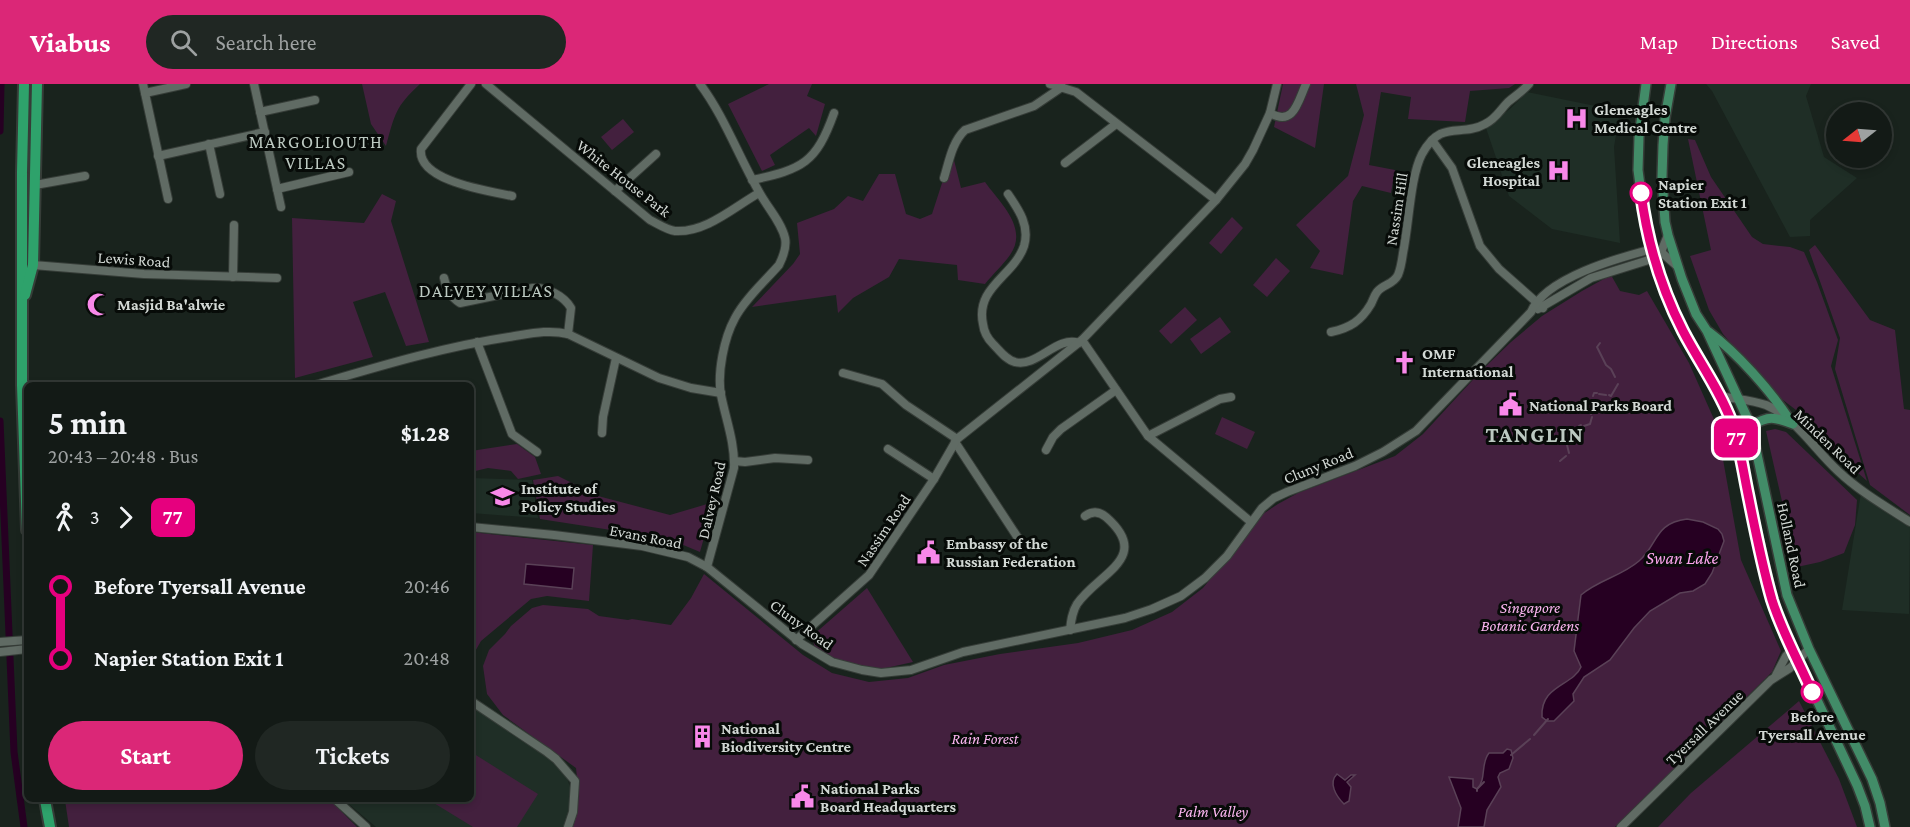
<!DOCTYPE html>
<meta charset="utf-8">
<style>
:root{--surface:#131a16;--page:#202723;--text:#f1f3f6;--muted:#9da1a1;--line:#323835;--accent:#db2777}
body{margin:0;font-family:"Crimson Pro",serif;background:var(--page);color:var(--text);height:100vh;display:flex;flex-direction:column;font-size:22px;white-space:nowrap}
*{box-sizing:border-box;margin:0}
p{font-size:20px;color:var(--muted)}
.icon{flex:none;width:33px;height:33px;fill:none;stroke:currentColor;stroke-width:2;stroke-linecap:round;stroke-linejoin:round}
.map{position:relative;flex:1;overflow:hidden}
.details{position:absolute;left:24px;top:298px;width:450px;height:420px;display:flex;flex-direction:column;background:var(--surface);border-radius:9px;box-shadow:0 3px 9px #0003,0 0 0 2px var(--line)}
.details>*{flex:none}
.badge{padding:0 12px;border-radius:9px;font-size:21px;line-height:39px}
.needle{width:39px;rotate:253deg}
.tools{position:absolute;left:1826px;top:18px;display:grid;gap:12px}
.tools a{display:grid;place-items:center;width:66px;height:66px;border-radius:50%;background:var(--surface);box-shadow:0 3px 9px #0003,0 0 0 2px var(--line);font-size:30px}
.map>.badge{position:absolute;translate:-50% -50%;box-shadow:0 0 0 3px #fff}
.legs{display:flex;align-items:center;gap:9px;height:66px;padding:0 24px;font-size:20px}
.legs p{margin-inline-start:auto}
.summary{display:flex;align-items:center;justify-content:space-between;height:102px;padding:0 24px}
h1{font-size:33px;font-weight:700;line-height:45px}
.action{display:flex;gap:12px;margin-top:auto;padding:12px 24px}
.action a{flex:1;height:69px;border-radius:36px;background:var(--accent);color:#fff;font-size:24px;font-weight:700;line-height:69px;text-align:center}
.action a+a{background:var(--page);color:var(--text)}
ul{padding:0 24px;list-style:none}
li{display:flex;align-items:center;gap:21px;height:72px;font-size:22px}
li i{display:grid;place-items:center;width:9px;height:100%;margin:0 8px;background:currentColor}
li i::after{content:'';width:15px;height:15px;margin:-8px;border:4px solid;border-radius:50%;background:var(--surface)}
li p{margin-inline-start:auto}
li:first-child i{background:linear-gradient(#0000 50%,currentColor 0)}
li:last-child i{background:linear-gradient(currentColor 50%,#0000 0)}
header{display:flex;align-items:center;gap:36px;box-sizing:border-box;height:84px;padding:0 30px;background:var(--accent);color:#fff}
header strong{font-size:28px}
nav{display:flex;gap:33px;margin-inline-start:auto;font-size:21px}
.search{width:420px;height:54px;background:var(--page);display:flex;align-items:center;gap:15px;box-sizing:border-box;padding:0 21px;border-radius:33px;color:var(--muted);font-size:22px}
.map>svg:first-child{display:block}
</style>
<header>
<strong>Viabus</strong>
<div class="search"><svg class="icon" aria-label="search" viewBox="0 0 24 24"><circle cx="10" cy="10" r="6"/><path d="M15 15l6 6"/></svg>Search here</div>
<nav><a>Map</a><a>Directions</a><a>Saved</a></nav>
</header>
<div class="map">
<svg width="1910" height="743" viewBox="0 0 1910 743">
<rect width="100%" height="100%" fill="#19231d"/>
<!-- built -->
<g fill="#1f2e26">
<polygon points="1706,0 1811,0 1806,12 1824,73 1857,94 1810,136 1810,152 1790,153 1712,7"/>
<polygon points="1527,8 1620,27 1614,63 1620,159 1552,145 1509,112 1486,44 1511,24"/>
<polygon points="471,394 532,396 538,434 471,429"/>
<polygon points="1861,409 1910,439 1909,530 1842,526"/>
<polygon points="471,621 553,676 566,691 570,703 572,725 565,743 376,743 344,716 471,716"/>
</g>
<!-- green -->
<g fill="#43203e">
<path d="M362 0H420C395 23 395 30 386 62L371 40Z"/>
<polygon points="769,0 812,0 807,12 825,20 816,52 809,44 770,71 775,81 762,87 728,20"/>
<polygon points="1283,0 1324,0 1315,64 1274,43"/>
<polygon points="1356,0 1515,0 1509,4 1470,7 1465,38 1408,35 1411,13 1381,8 1369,81 1395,86 1391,109 1362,102 1353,117 1343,191 1310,184 1320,167 1296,141 1348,92 1364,31"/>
<polygon points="623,35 634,48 612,66 601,53"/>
<polygon points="1688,55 1695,56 1711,93 1752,153 1763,160 1790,163 1804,168 1817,198 1838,256 1831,282 1867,397 1830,364 1817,342 1775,310 1723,250 1709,226 1690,172 1711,166"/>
<path d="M952 68 961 104 985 98C1000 119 1029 144 1010 171 1003 181 993 190 985 200L958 196 957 181 899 175 889 193 853 214 838 229 836 211 752 223 793 180 800 170 797 139 834 125 848 112 863 117 879 90H895L906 130 920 135 932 130Z"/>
<polygon points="382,110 396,117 391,137 429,258 406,262 385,208 353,218 373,273 295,294 292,134 364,139"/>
<polygon points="1232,133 1243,144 1221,170 1209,159"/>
<polygon points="1815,161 1870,236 1895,246 1904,325 1910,326 1910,431 1870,401 1835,285 1840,254 1809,166"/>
<polygon points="1276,174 1290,187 1267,213 1253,201"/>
<polygon points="1611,191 1620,207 1639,211 1647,207 1689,279 1717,342 1741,476 1781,567 1772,588 1615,743 570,743 579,713 576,684 503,631 487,610 483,582 489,566 505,550 511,542 532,524 543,521 588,525 599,532 628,536 632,535 671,541 691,514 704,490 803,571 832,589 869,598 908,594 944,581 1000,570 1078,559 1132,546 1172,528 1203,504 1263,430 1278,420 1298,409 1395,372 1423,350 1481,287 1511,258 1542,232 1582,207"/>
<polygon points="1185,223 1197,236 1171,260 1159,247"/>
<polygon points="1220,233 1231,248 1201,270 1190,255"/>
<polygon points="1222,333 1255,348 1247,365 1215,350"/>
<polygon points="1775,345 1786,348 1857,416 1855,441 1844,469 1820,478 1797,483 1766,347"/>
<polygon points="517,360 535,373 541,390 518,395 511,387 488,384 471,388 471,367"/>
<polygon points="558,392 598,412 670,431 714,418 700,468 669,455 540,435 533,396"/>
<polygon points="471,448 593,461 589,517 547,512 531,515 481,557 473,571 471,583"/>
<polygon points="867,504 913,578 886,584 864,584 830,576 815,565 812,552"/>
<polygon points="1799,617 1839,695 1857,743 1658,743 1691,709"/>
<polygon points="471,668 538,710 517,743 473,743 429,716 471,716"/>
<polygon points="65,716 330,716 357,743 69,743"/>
</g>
<!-- water -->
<g fill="#260022" stroke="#5a4157" stroke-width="1.5">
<path d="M1687 435 1703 438 1718 445 1722 450 1724 457 1712 489 1705 500 1693 507 1680 509 1650 527 1634 544 1610 576 1584 593 1573 610 1574 617 1554 637H1547L1542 633C1540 601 1573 602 1581 583L1574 567 1581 511C1598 496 1622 492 1639 477 1658 461 1654 439 1687 435Z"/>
<polygon points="526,480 574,484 572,505 524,500"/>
<path d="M1507 665 1511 666 1513 674 1509 685 1500 689 1498 693 1501 703 1487 726 1484 743H1458L1461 724 1449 693 1473 695V703L1477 705C1487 695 1480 680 1489 669H1503Z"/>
<path d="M1337 690 1345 696 1351 691H1355L1347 698 1351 703 1349 717 1344 720C1336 712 1328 699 1337 690Z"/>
</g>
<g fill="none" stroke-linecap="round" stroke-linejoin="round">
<!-- stream -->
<g stroke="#5a4157" stroke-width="2">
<polyline points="1600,259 1597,263 1606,281 1611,285 1615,293"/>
<polyline points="1599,310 1606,311"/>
<polyline points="1609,311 1611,312 1618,300"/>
<polyline points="1593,312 1594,309 1597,309"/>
<polyline points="1591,325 1593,316"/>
<polyline points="1591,328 1591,330"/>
<polyline points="1579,342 1581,341"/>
<polyline points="1584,342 1590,340 1592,333"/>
<polyline points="1572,348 1577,344"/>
<polyline points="1568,350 1565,353 1569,369"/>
<polyline points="1560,377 1566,372"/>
<polyline points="1534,651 1548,635"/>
<polyline points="1511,671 1530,655"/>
<polyline points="1477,707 1477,705 1484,698"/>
</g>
<!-- canal -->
<g stroke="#260022" stroke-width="7">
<polyline points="0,47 1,0"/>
<polyline points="0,337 14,668 24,743"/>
</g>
<defs>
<g id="minor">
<polyline points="143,0 168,115"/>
<polyline points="254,0 281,123"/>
<path d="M471 0 421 65C417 97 489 107 512 112"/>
<path d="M486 0 650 136C658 140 667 146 675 147 706 149 734 123 759 109"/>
<path d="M700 0C724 32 738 71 758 106 766 122 781 137 785 154 787 163 783 173 779 181 765 197 745 215 735 234 724 254 717 289 721 311 726 336 735 359 734 384L707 483"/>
<polyline points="1050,0 1076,8 1216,116"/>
<polyline points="145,9 186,0"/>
<polyline points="260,28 315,16"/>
<path d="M1270 29C1294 43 1298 17 1306 0"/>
<polyline points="1432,56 1452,84 1480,162 1499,185 1543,224"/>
<polyline points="209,60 220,110"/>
<polyline points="158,72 265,48"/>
<polyline points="1065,79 1116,40"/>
<path d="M944 94C949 78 952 58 965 46L1034 22 1062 3"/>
<path d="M752 96C803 85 816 79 834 29"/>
<polyline points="35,101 85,92"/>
<polyline points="277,105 349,88"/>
<polyline points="615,107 656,70"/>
<path d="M1008 110C1019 126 1030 142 1024 162 1014 192 975 203 983 240 984 249 987 254 993 260 999 266 1006 276 1015 278 1037 284 1057 251 1079 259"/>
<polyline points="33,181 144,190 277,194"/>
<polyline points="233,193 234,141"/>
<path d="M444 194C447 206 450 212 460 219L533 204C547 203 564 212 571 224L568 250"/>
<polyline points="1538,225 1591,194 1655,174 1661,168 1668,151"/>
<path d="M1331 248C1350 244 1361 237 1371 220 1373 216 1374 212 1377 208 1383 200 1393 201 1398 191 1401 184 1402 176 1403 169 1409 141 1410 93 1422 70 1442 34 1460 54 1485 40 1496 35 1500 26 1508 18 1515 12 1523 7 1529 0"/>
<polyline points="1082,256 1148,352 1251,438"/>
<polyline points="477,258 512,350 537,368"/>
<polyline points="843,289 882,300 906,321 957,355"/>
<polyline points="22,301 49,302"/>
<path d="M312 302C377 283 442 263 509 253 529 250 548 245 568 250L659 294 691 304 721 309"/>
<path d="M1720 312C1735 315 1752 316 1766 321 1796 334 1814 365 1838 387 1859 407 1885 422 1910 438"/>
<polyline points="602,349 603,333 616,274"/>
<polyline points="1148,352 1220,315 1231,313"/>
<polyline points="955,358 1020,457"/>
<polyline points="888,365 934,395"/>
<polyline points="1046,366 1053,353 1061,345 1116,306"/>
<polyline points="734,377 745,378 775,374 808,376"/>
<path d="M471 443 554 451 642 462 688 473 707 483 802 560 832 578 862 586 881 589 911 586 963 568 1125 534 1152 525 1181 512 1205 494 1227 472 1262 424 1274 414 1287 408 1355 382 1383 368 1416 347 1531 228C1545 194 1618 174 1652 165L1661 168 1677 182"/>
<path d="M1070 546C1071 537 1072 528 1077 520 1098 489 1153 474 1106 433 1099 427 1092 427 1085 432"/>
<polyline points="796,556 869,491 934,395 957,355 1082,256 1216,116 1245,80 1253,66 1270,29 1277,0"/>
<polyline points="0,558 27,556"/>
<polyline points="0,568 27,565"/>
<polyline points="1776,591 1786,572 1793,565"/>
<polyline points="471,617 547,668 556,675 575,697 573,728 568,743"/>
<polyline points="336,716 366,743"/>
<polyline points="1621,743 1771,596 1790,584 1809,565"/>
</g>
<g id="major">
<polyline points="1646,0 1639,53 1638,86 1644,132 1658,186 1669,217 1682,245 1720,312 1732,340 1740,366 1750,420 1773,518 1793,565 1857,701 1865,722 1870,743"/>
<polyline points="1671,0 1665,34 1663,61 1662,93 1665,138 1668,151 1682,195 1696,230 1707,247 1751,342 1787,511 1809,565 1872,695 1880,719 1885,743"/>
<path d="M1709 248C1737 269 1770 306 1789 335"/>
<path d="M1751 342C1769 331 1774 333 1793 340"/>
</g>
<g id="highway">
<polyline points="22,88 22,301 27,446"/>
<polyline points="25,211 33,181 37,0"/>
<polyline points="45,716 50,743"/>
</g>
</defs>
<!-- minor casing -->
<use href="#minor" stroke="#363d38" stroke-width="10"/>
<!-- major casing -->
<use href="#major" stroke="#363d38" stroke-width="12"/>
<!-- highway casing -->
<use href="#highway" stroke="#363d38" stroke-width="14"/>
<!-- minor -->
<use href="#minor" stroke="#606b64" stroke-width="8"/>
<!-- major -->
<use href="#major" stroke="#428c68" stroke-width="9"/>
<!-- highway -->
<use href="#highway" stroke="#2ea26b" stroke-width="10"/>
<defs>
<polyline id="highway-bridge" points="22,88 24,0"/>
</defs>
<!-- highway-bridge casing -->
<use href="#highway-bridge" stroke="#363d38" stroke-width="14" stroke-linecap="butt"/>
<!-- highway-bridge -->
<use href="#highway-bridge" stroke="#2ea26b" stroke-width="10"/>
</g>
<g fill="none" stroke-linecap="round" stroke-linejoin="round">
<defs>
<path id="line-1" d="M1641 109C1647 156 1661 204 1683 247 1699 278 1720 306 1732 339 1740 362 1743 386 1748 410 1755 445 1762 481 1772 516 1782 548 1799 578 1812 608"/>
</defs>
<!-- line-1 casing -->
<use href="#line-1" stroke="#fff" stroke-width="14"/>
<!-- line-1 -->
<use href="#line-1" stroke="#e6007e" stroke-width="9"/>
</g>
<!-- icons -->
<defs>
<symbol id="hospital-bare" viewBox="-9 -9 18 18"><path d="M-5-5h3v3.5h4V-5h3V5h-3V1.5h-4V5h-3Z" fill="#f888e9" stroke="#070b08" stroke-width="2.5" paint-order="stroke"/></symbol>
<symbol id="mosque-bare" viewBox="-9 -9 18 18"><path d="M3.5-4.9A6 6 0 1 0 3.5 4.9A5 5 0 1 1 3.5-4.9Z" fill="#f888e9" stroke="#070b08" stroke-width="2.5" paint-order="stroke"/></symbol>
<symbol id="church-bare" viewBox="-9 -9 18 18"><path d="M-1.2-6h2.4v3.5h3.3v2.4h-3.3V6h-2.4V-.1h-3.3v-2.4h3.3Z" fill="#f888e9" stroke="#070b08" stroke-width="2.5" paint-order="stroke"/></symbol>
<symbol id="civic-bare" viewBox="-9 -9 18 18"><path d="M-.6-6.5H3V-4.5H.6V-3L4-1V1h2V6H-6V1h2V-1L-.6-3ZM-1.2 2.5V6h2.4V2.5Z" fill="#f888e9" stroke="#070b08" stroke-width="2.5" paint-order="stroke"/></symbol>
<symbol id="university-bare" viewBox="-9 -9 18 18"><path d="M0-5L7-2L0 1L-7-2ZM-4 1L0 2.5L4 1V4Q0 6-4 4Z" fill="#f888e9" stroke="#070b08" stroke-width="2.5" paint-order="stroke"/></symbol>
<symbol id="building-bare" viewBox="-9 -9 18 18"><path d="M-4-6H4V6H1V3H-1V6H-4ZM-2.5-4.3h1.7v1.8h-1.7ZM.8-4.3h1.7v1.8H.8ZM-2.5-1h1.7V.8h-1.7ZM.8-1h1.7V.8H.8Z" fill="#f888e9" stroke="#070b08" stroke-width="2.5" paint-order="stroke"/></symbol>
</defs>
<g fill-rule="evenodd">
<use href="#hospital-bare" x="1560" y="18" width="33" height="33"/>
<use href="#hospital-bare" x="1542" y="70" width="33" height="33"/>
<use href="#mosque-bare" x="82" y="204" width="33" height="33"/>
<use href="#church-bare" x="1388" y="262" width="33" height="33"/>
<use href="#civic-bare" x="1494" y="304" width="33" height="33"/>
<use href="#university-bare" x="486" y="396" width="33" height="33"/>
<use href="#civic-bare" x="912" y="452" width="33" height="33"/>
<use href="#building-bare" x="686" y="636" width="33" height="33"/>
<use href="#civic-bare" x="786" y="696" width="33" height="33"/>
</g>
<!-- markers -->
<g fill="#fff" stroke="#e6007e" stroke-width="3">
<circle cx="1641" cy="109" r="10"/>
<circle cx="1812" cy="608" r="10"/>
</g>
<g text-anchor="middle" stroke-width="6" stroke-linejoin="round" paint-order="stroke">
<!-- poi labels -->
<g font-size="16" font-weight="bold" fill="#d2d8d4" stroke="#070b08" text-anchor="start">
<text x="1594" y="31">Gleneagles<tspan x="1594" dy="18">Medical Centre</tspan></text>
<text x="1540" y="84" text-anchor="end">Gleneagles<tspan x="1540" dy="18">Hospital</tspan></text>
<text x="117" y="226">Masjid Ba'alwie</text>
<text x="1422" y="275">OMF<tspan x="1422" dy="18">International</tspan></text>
<text x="1529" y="327">National Parks Board</text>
<text x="521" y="410">Institute of<tspan x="521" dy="18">Policy Studies</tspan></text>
<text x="946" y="465">Embassy of the<tspan x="946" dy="18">Russian Federation</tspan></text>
<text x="721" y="650">National<tspan x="721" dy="18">Biodiversity Centre</tspan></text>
<text x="820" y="710">National Parks<tspan x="820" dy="18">Board Headquarters</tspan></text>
</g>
<!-- street labels -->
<g font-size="16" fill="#d2d8d4" stroke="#070b08">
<text transform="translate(624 94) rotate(38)" y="6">White House Park</text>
<text transform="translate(1396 125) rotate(-81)" y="6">Nassim Hill</text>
<text transform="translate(134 175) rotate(4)" y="6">Lewis Road</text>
<text transform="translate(1828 357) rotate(44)" y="6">Minden Road</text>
<text transform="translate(1318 381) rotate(-22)" y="6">Cluny Road</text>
<text transform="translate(711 416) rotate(-77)" y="6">Dalvey Road</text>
<text transform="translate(883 446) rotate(-56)" y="6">Nassim Road</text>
<text transform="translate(646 452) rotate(11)" y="6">Evans Road</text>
<text transform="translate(1792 461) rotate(78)" y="6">Holland Road</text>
<text transform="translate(802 540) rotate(36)" y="6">Cluny Road</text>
<text transform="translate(1704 643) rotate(-44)" y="6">Tyersall Avenue</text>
</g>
<!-- stop labels -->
<g font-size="16" font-weight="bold" fill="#d2d8d4" stroke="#070b08" text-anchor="start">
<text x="1658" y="106">Napier<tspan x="1658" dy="18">Station Exit 1</tspan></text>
<text x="1812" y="638" text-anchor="middle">Before<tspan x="1812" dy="18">Tyersall Avenue</tspan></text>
</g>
<!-- park labels -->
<g font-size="16" font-style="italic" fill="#fcb6f1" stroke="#070b08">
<text x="1530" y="529">Singapore<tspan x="1530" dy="18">Botanic Gardens</tspan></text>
<text x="985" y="660">Rain Forest</text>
<text x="1213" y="733">Palm Valley</text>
</g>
<!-- neighbourhood labels -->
<g font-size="18" letter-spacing="1.5" fill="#bcc9c1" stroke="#070b08">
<text x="316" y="64">MARGOLIOUTH<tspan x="316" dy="21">VILLAS</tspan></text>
<text x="486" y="213">DALVEY VILLAS</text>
</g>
<!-- water labels -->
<g font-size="18" font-style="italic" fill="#fba4ed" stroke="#070b08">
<text x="1682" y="480">Swan Lake</text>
</g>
<!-- district labels -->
<g font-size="22" font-weight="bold" letter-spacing="1.5" fill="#bcc9c1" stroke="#070b08">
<text x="1535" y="358">TANGLIN</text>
</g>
</g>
</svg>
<div class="tools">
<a><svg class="needle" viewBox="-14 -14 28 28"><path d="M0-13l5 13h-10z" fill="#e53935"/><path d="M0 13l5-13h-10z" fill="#9da1a1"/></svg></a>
</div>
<b class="badge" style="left:1736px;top:354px;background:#e6007e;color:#fff">77</b>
<section class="details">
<div class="summary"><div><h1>5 min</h1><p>20:43 – 20:48 · Bus</p></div><b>$1.28</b></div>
<div class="legs"><svg class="icon" aria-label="walk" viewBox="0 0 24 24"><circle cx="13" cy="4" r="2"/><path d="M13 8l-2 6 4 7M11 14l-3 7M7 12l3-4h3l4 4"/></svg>3<svg class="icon" aria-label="forward" viewBox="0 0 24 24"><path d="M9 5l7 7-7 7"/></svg><b class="badge" style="background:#e6007e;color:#fff">77</b></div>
<ul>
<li><i style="color:#e6007e"></i><b>Before Tyersall Avenue</b><p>20:46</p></li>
<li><i style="color:#e6007e"></i><b>Napier Station Exit 1</b><p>20:48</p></li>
</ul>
<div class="action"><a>Start</a><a>Tickets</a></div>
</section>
</div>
